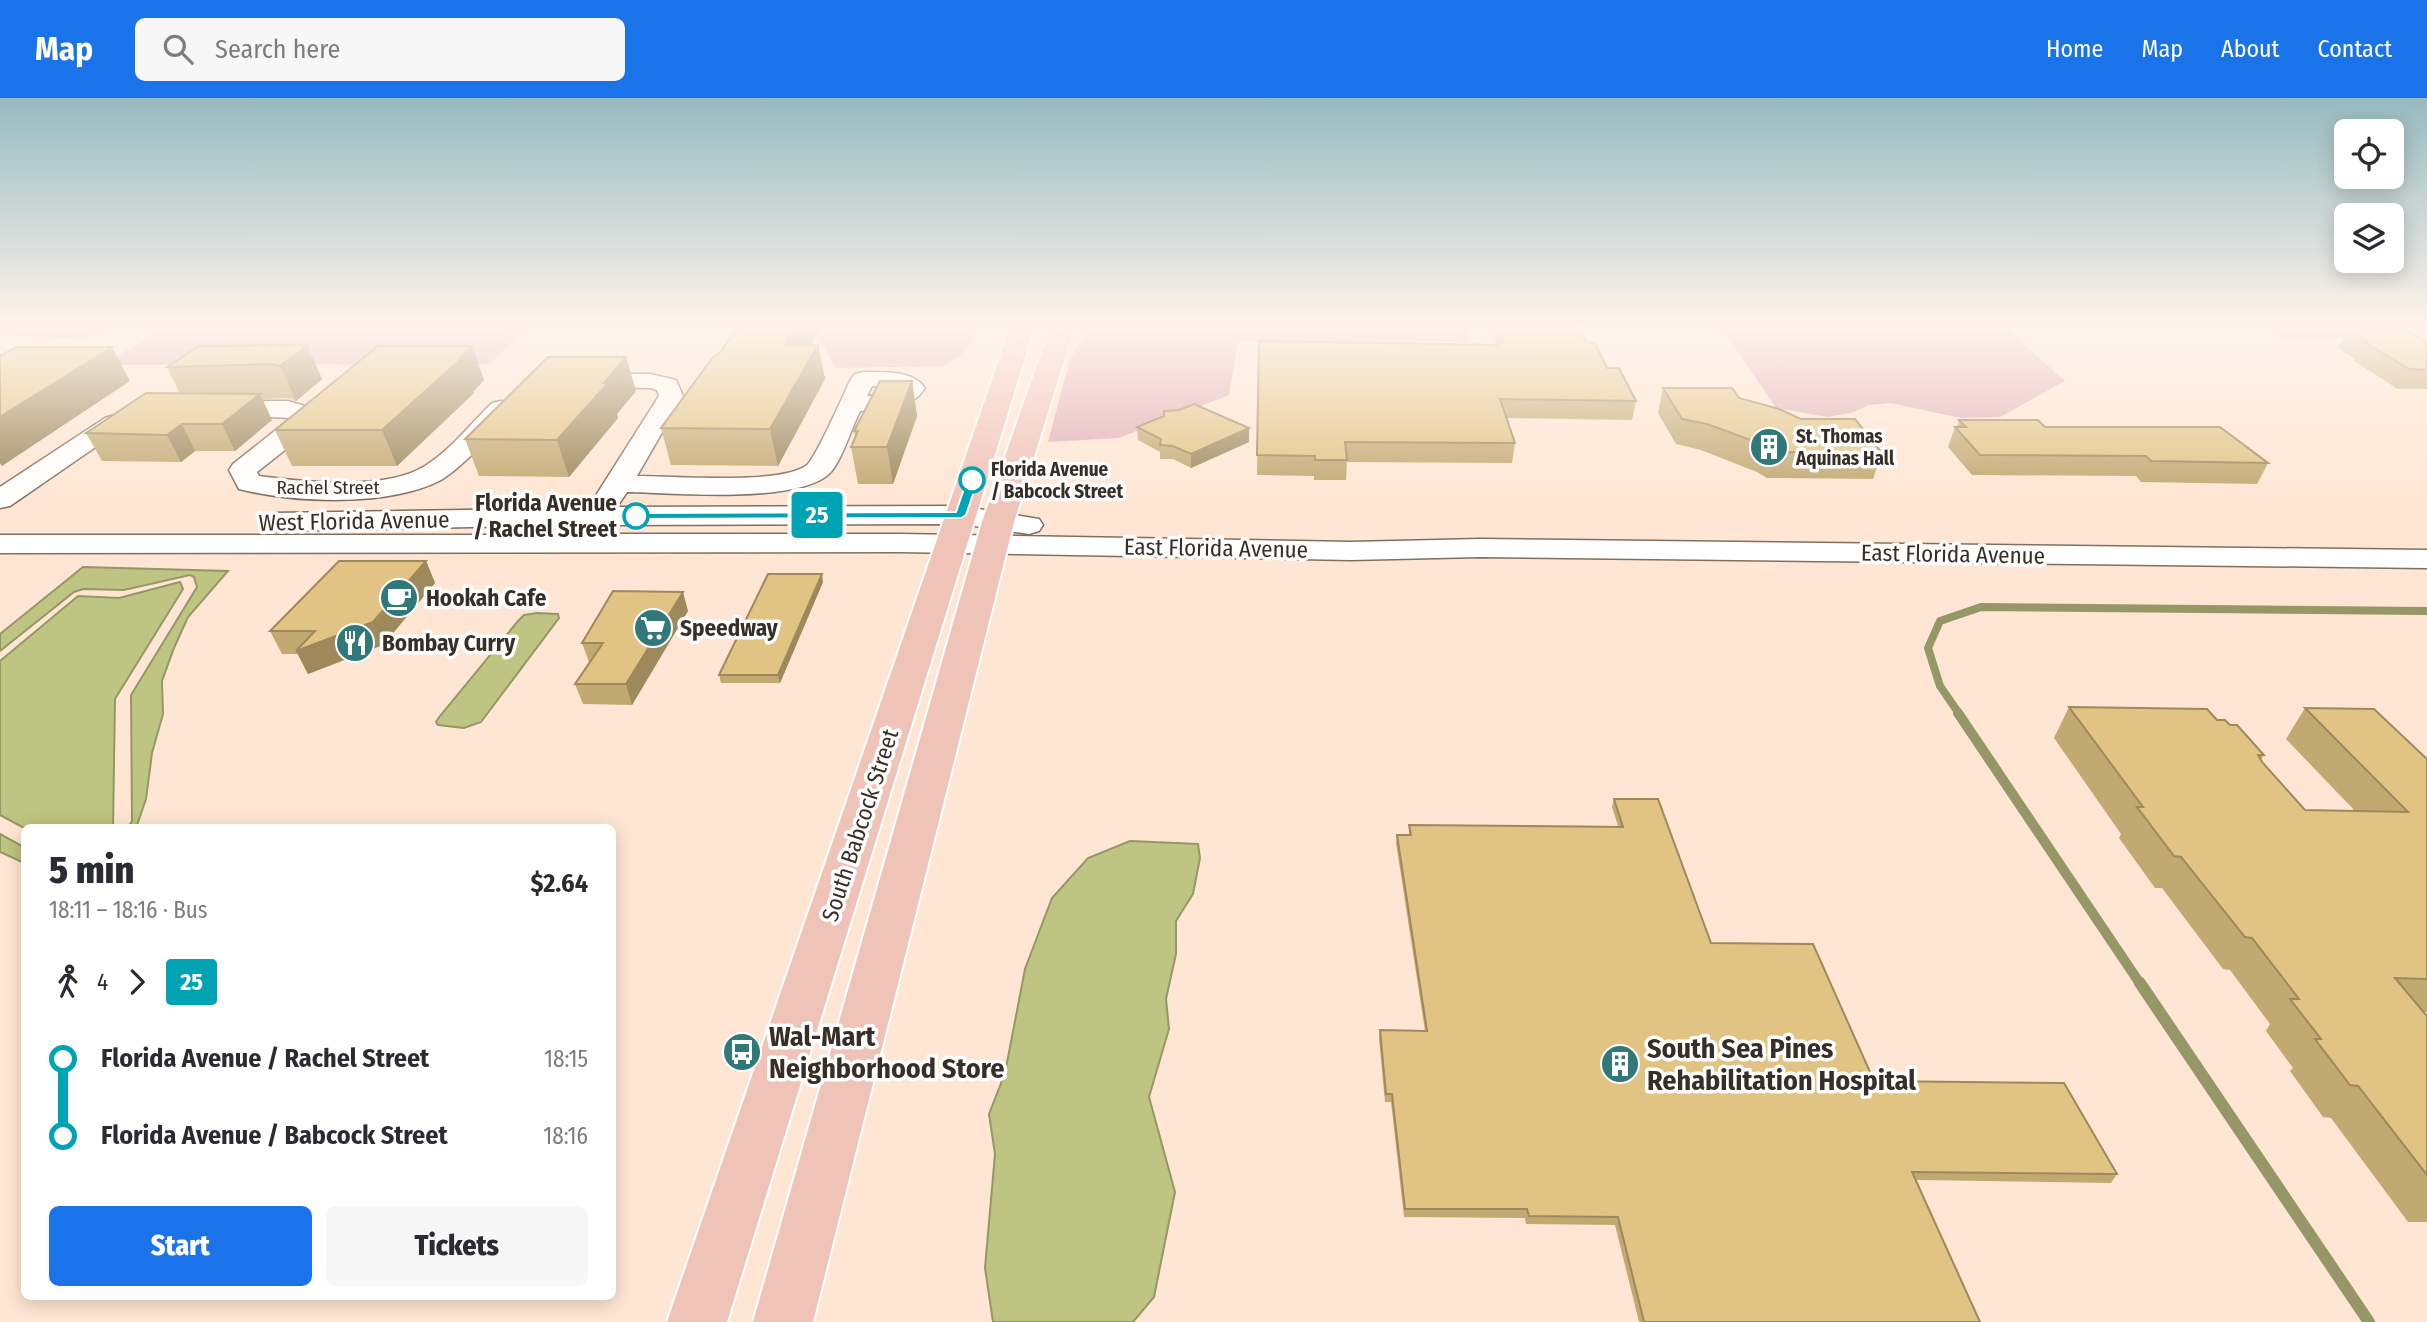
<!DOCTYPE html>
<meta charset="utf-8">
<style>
:root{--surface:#fff;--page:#f7f7f7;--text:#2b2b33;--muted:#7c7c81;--accent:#1a73e8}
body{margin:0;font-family:"Fira Sans Condensed",sans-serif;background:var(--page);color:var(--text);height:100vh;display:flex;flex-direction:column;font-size:26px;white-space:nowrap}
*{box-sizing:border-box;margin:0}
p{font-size:23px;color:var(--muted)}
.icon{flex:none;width:38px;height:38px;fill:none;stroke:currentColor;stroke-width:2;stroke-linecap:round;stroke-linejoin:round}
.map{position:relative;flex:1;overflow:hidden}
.details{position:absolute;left:21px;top:726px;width:595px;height:476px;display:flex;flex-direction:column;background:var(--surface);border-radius:10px;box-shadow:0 4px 18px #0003}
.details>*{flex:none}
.badge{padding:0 14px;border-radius:5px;font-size:24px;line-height:46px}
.buttons{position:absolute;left:2334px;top:21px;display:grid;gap:14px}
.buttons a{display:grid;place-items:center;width:70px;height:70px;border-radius:10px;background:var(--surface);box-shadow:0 4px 18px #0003;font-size:35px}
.map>.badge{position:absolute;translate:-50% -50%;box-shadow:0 0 0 4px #fff}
.legs{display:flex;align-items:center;gap:10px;height:77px;padding:0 28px;font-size:23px}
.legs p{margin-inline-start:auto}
.overview{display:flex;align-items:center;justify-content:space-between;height:119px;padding:0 28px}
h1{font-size:38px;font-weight:800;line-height:52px}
.primary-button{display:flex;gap:14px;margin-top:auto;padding:14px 28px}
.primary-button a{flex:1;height:80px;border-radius:10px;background:var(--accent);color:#fff;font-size:28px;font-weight:800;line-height:80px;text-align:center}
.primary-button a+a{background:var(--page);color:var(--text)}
ul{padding:0 28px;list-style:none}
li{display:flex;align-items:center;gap:24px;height:77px;font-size:26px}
li i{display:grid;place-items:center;width:10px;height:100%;margin:0 9px;background:currentColor}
li i::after{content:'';width:18px;height:18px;margin:-9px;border:5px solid;border-radius:50%;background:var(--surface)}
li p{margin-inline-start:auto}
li:first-child i{background:linear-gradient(#0000 50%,currentColor 0)}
li:last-child i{background:linear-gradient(currentColor 50%,#0000 0)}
header{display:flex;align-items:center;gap:42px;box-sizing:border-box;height:98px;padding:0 35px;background:var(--accent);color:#fff}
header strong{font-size:33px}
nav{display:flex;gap:38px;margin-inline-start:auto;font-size:24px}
.search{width:490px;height:63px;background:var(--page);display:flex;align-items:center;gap:18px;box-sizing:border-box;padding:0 24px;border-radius:10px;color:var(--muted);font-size:26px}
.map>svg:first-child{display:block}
</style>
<header>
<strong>Map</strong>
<div class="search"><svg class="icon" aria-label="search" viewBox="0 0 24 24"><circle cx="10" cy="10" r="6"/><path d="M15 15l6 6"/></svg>Search here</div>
<nav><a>Home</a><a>Map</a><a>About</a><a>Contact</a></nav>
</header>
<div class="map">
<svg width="2427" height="1224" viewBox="0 0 2427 1224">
<rect width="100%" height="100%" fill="#ffe6d4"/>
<!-- green -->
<g fill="#e0afb8">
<polygon points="0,230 102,230 85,241 6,237 0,236"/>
<polygon points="162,230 525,230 490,266 104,267"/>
<polygon points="832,230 976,230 968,251 944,268 836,270 819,241"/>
<polygon points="1089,230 1466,230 1472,244 1238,244 1229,297 1119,340 1048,344 1070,261"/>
<polygon points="1722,230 2005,230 2065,283 2000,319 1961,320 1891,305 1869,307 1851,315 1827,319 1776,310"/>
<polygon points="2268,230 2419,230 2422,232 2363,232 2344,241 2285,241"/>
</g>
<!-- water -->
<g fill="#bec481" stroke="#969766" stroke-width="2">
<polygon points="83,469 228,473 188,519 174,550 162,583 163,616 152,655 146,701 136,730 128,730 132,723 131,597 197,489 194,479 190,477 124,492 83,491 74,494 0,553 0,536"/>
<polygon points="180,484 183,491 115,601 113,730 24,730 0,717 0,563 78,498 119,500"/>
<polygon points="537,515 558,516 559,520 481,624 464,630 438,627 436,624 440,618 518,523 524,517"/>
<polygon points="0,736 24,749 24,765 0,754"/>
<polygon points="1130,743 1198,746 1200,760 1193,796 1176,823 1176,856 1166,901 1169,931 1149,999 1175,1094 1154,1199 1133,1224 993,1224 985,1170 995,1056 989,1016 1005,975 1025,871 1052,800 1088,760"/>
</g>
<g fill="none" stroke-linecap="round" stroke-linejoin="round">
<!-- stream-far2 -->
<polyline stroke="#969766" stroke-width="8" points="1960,617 1940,588 1928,550 1940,523 1981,509 2427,513"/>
<!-- stream-far1 -->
<polyline stroke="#969766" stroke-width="10" points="1958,615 2141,887"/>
<!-- stream -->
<polyline stroke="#969766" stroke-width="12" points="2140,885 2369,1224"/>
<defs>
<g id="minor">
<path d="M863 274C883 274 913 272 925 290 910 313 886 313 860 313 852 329 841 365 829 376 796 406 673 395 627 394L617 409 961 408 1039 421 1043 427 1039 433 1029 436 961 426 605 427 598 436H900L1351 444 1480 441 2427 452V470L1480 459 1351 462 900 454 0 455V437H576L573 431 575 427 274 433 264 430 260 424 264 418 274 415 588 410 659 298 657 292 650 290 575 288 572 283 575 278 584 276H650L676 282 683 298 637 378C673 378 783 387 807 367 817 358 843 297 851 281L855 276ZM872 288 899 291 888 297 867 298Z"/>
<path d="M219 303H288L315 311 319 316 309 333 257 374 259 378C305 384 385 393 425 368 451 352 471 325 492 305L501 303 510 305 513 310C501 329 460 371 441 382 389 409 295 405 239 391L229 372 233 366 291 320 210 316 206 311 210 306Z"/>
<polygon points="133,311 142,314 146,319 142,324 123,330 10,408 0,410 0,389 105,320"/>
</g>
<g id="major">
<polygon points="1010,230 1034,230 727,1224 667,1224"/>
<polygon points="1050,230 1074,230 1014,424 813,1224 753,1224 982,424"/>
</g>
</defs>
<!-- minor casing -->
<use href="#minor" stroke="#836e5e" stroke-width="3"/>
<!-- major casing -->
<use href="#major" stroke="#fff" stroke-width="4"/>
<!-- minor -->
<use href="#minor" fill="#fff" fill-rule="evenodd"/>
<!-- major -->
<use href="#major" fill="#f0c3b9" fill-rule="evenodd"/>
</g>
<!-- wall -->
<g fill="#c2a972">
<polygon points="737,230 820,230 811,247 818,247 825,281 778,368 671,367 661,330 719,256"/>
<polygon points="1496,230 1579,230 1586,244 1636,303 1632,322 1506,320 1515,345 1512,365 1347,364 1346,382 1314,382 1314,378 1257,377 1259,243 1496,247 1494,241"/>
<polygon points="2348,232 2427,244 2427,291 2398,291 2354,263 2355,261 2338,250"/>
<polygon points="307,247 322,281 296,303 288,300 262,301 272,322 235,353 195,353 181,364 102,363 86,335 180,296 167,269"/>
<polygon points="626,259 636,293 617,316 618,320 569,379 479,378 465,341"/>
<polygon points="484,282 474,293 474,295 397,368 292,368 275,332"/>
<polygon points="912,283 917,318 893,386 858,386 851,349 855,340 854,333"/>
<polygon points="1663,290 1801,321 1882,355 1873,381 1767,380 1757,374 1701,352 1676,346 1658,315"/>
<polygon points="1959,322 2045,329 2268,365 2257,386 2141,384 2136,378 1972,377 1948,349 1955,329 1957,329"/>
<polygon points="1137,329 1249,330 1249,344 1191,370 1173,361 1160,361 1160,354 1138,342"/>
<polygon points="426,463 435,485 383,547 308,576 298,556 282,556 270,533"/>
<polygon points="823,484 780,585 721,585 719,577"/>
<polygon points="688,513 632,607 583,606 575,586 589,564 582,545"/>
<polygon points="2069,609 2217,622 2264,657 2261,662 2305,712 2355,713 2286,641 2305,610 2427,661 2427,914 2423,914 2427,918 2427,1124 2408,1124 2331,1020 2323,1019 2290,973 2293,970 2266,933 2270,926 2230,872 2223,871 2162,790 2155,790 2119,740 2121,736 2054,640"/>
<polygon points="1614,701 1711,845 1874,983 2117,1076 2111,1085 1916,1082 1980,1224 1639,1224 1615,1127 1526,1126 1525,1120 1404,1119 1391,1004 1385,1004 1379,941 1380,932 1425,933 1396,745 1397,737 1409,737 1409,727 1618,728 1612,709"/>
</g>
<!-- shaded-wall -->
<g fill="#9e895c">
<polygon points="795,230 820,230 792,281 785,247"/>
<polygon points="307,247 322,281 296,303 280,268"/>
<polygon points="818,247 825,281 778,368 770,331"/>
<polygon points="472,248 484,282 474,293 474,295 397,368 382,332"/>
<polygon points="112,249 130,283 2,368 0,365 0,319"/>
<polygon points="626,259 636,293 617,316 618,320 569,379 557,342"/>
<polygon points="912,283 917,318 893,386 887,349"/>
<polygon points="260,296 272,322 235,353 222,326"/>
<polygon points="182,326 195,353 181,364 167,337"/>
<polygon points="1249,330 1249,344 1191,370 1191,356"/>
<polygon points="426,463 435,485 383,547 308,576 296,553"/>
<polygon points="822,476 823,484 780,585 778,577"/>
<polygon points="683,494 688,513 632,607 626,586"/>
</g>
<!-- building -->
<g fill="#e1c484" stroke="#9e895c" stroke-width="2">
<polygon points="737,230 795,230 785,247 818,247 770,331 661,330 713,259 719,256"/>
<polygon points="1499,230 1579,230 1586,244 1595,245 1607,270 1619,270 1636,303 1500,301 1515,345 1345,344 1347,362 1315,362 1315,358 1257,357 1259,243 1498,247 1496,244 1504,244"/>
<polygon points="2348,232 2405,232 2427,244 2427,272 2409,271 2364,244 2368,244"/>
<polygon points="307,247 280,268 272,266 167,269 199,248"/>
<polygon points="378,248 472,248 459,260 462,260 382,332 275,332"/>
<polygon points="17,249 112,249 0,319 0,257 2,257"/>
<polygon points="548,259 626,259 604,285 608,285 557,342 465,341"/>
<polygon points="880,283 912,283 887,349 851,349 858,333 854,333"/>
<polygon points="1663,290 1732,290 1739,300 1779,311 1801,321 1855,321 1882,355 1774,354 1764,347 1707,326 1682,321"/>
<polygon points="146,295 260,296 222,326 182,326 167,337 86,335"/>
<polygon points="1194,306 1249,330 1191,356 1173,348 1160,347 1161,341 1137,329 1164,318 1164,313 1179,312"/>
<polygon points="1959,322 2038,322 2045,329 2220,329 2268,365 2151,363 2146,358 1980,357 1955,329 1966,329"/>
<polygon points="339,463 426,463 373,524 296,553 315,533 270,533"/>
<polygon points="768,476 822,476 778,577 719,577"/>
<polygon points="613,493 683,494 626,586 575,586 603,545 582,545"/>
<polygon points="2069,609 2207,611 2217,622 2225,622 2230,627 2237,627 2264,657 2258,657 2262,664 2305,712 2408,714 2305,610 2374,611 2427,661 2427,881 2395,880 2427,918 2427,1077 2358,988 2350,987 2315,941 2321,941 2290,901 2299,901 2252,840 2245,839 2181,759 2174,758 2137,709 2143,709"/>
<polygon points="1614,701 1658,701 1711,845 1813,846 1874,983 2064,985 2117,1076 1912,1074 1980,1224 1644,1224 1618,1119 1529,1118 1527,1111 1405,1111 1392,996 1386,996 1380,932 1427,933 1397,737 1411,737 1409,727 1623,729"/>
</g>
<!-- sky -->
<linearGradient id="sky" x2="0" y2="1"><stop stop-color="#97babf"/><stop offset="0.57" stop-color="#fff4ec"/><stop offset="1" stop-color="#fff4ec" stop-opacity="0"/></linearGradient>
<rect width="2427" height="401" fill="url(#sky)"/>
<!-- line-1 -->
<polygon fill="#00a3b4" stroke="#fff" stroke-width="2" points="972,379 978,382 966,417 961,420 636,421 630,418 636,415 956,414 967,382"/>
<!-- icons -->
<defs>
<symbol id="building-disc" viewBox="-11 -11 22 22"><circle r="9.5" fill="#307978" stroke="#fff"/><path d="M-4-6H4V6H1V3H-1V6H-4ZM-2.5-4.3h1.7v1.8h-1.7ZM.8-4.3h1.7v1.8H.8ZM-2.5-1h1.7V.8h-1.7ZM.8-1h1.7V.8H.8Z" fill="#fff"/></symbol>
<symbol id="cafe-disc" viewBox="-11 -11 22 22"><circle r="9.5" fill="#307978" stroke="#fff"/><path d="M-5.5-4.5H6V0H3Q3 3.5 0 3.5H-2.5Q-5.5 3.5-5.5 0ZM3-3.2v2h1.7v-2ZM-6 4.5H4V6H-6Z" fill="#fff"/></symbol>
<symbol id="supermarket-disc" viewBox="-11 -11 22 22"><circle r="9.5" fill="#307978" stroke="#fff"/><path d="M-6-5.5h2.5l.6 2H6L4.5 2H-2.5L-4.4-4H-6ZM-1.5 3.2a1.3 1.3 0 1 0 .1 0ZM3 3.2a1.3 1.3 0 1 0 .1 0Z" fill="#fff"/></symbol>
<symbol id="restaurant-disc" viewBox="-11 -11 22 22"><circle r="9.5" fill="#307978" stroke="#fff"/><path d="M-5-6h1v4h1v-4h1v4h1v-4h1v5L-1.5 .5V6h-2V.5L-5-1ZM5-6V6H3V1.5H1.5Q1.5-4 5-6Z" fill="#fff"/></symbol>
<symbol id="bus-disc" viewBox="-11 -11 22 22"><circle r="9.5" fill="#307978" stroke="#fff"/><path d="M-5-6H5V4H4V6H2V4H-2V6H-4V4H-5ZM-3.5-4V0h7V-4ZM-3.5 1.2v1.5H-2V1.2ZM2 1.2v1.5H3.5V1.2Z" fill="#fff"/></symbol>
</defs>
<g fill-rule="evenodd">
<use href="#building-disc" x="1747" y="327" width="44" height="44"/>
<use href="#cafe-disc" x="377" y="478" width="44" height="44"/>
<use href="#supermarket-disc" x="631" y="508" width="44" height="44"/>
<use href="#restaurant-disc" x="333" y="523" width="44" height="44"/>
<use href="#bus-disc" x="720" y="932" width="44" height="44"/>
<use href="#building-disc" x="1598" y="944" width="44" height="44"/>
</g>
<!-- markers -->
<g fill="#fff" stroke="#00a3b4" stroke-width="3.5">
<circle cx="972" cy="382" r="12"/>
<circle cx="636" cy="418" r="12"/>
</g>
<g text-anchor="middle" stroke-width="7" stroke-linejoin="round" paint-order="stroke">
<!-- far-poi labels -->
<g font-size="19" font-weight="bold" fill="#372e27" stroke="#fff" text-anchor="start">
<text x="1796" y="345">St. Thomas<tspan x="1796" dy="22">Aquinas Hall</tspan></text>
</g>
<!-- far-stop labels -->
<g font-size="19" font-weight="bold" fill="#372e27" stroke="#fff" text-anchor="start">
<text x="991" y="378">Florida Avenue<tspan x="991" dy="22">/ Babcock Street</tspan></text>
</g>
<!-- far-street labels -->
<g font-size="19" fill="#372e27" stroke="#fff">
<text x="328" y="396">Rachel Street</text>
</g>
<!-- stop labels -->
<g font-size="23" font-weight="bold" fill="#372e27" stroke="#fff" text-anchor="end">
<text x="617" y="413">Florida Avenue<tspan x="617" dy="26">/ Rachel Street</tspan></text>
</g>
<!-- street labels -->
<g font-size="23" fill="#372e27" stroke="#fff">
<text transform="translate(354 423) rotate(-1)" y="8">West Florida Avenue</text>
<text transform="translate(1216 450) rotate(1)" y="8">East Florida Avenue</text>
<text transform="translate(1953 456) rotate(1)" y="8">East Florida Avenue</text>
<text transform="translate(860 727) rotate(-72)" y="8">South Babcock Street</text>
</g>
<!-- poi labels -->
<g font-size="23" font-weight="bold" fill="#372e27" stroke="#fff" text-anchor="start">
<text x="426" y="508">Hookah Cafe</text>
<text x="680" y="538">Speedway</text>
<text x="382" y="553">Bombay Curry</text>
</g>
<!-- near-poi labels -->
<g font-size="28" font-weight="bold" fill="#372e27" stroke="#fff" text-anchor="start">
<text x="769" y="948">Wal-Mart<tspan x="769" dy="32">Neighborhood Store</tspan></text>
<text x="1647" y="960">South Sea Pines<tspan x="1647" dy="32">Rehabilitation Hospital</tspan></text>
</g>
</g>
</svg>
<div class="buttons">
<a><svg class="icon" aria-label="locate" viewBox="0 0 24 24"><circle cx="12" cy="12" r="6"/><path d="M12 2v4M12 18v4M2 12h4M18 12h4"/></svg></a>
<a><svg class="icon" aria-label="layers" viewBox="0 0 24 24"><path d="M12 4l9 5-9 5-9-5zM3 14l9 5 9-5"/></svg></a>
</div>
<b class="badge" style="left:817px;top:417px;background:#00a3b4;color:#fff">25</b>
<section class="details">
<div class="overview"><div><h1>5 min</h1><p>18:11 – 18:16 · Bus</p></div><b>$2.64</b></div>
<div class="legs"><svg class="icon" aria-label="walk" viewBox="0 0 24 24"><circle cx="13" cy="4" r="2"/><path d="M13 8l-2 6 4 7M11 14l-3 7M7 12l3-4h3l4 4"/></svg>4<svg class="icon" aria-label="forward" viewBox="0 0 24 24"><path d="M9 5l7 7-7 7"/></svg><b class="badge" style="background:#00a3b4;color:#fff">25</b></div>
<ul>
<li><i style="color:#00a3b4"></i><b>Florida Avenue / Rachel Street</b><p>18:15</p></li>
<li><i style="color:#00a3b4"></i><b>Florida Avenue / Babcock Street</b><p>18:16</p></li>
</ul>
<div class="primary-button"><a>Start</a><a>Tickets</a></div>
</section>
</div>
